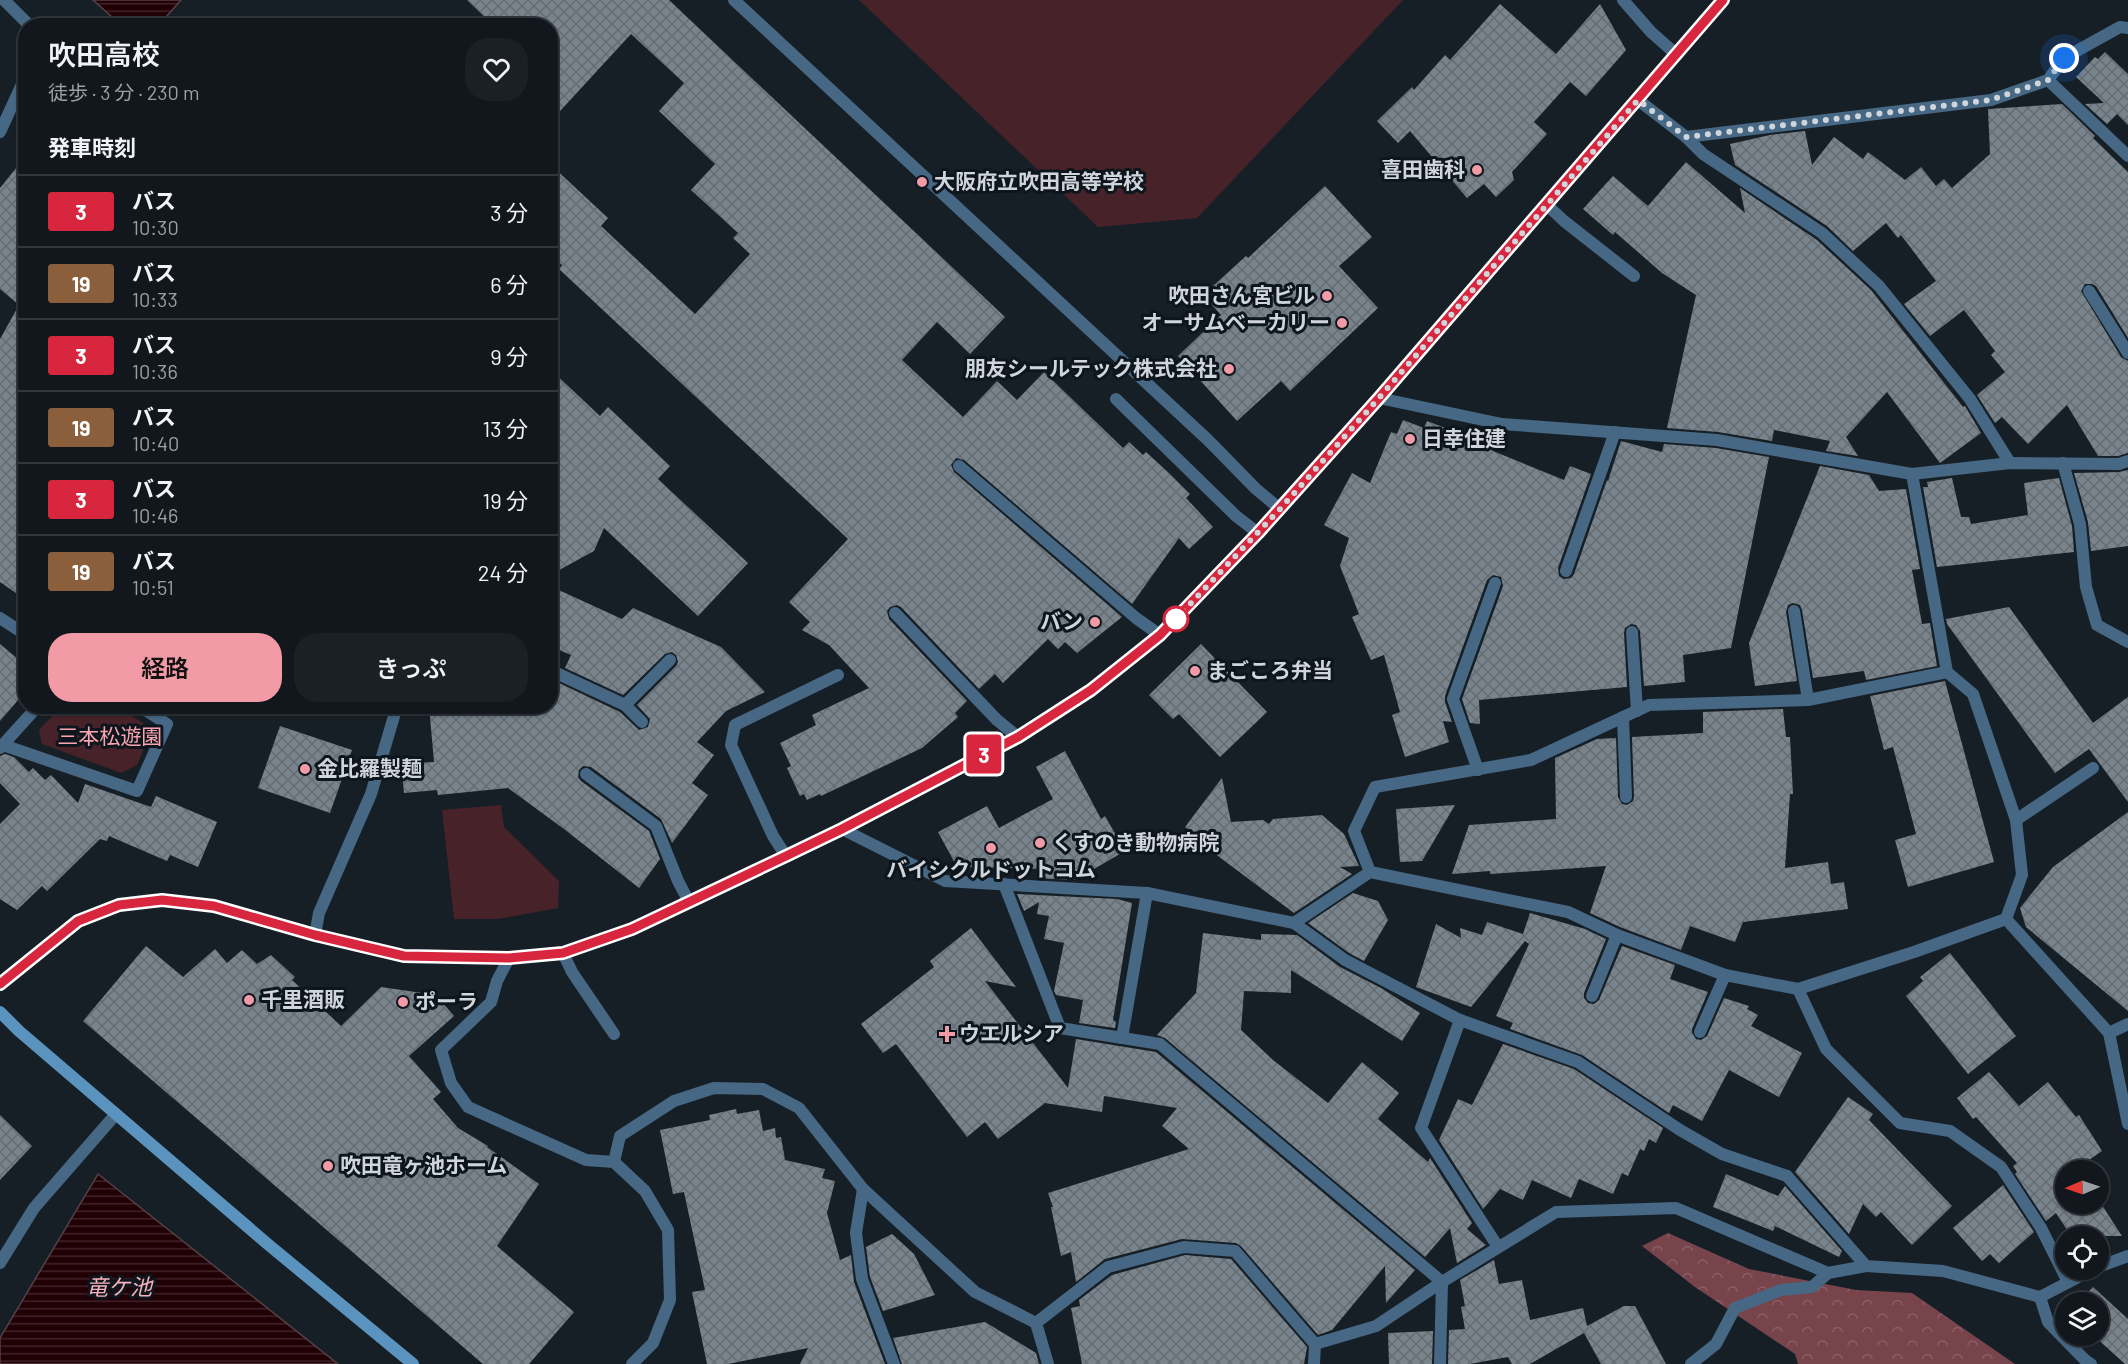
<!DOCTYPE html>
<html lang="ja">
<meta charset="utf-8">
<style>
:root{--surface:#11171c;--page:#1a2025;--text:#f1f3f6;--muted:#9c9fa3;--line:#30363b;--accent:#f39aa7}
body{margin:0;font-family:Barlow,"Noto Sans JP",sans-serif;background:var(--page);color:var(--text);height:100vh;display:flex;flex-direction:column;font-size:22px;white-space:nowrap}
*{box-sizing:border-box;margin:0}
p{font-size:20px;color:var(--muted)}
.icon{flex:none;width:33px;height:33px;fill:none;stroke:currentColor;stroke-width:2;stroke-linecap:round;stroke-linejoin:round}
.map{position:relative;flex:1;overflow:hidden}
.sheet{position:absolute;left:18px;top:18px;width:540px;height:696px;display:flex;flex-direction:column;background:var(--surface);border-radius:24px;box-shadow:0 2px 4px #0004,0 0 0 2px var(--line)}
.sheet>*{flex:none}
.badge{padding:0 12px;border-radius:4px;font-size:21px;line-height:39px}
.needle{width:39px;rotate:268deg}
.tools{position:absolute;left:2055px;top:1160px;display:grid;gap:12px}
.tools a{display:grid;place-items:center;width:54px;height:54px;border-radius:50%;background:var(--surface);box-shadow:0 2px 4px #0004,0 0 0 2px var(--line);font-size:30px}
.you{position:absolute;width:30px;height:30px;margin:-15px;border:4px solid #fff;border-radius:50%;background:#1a73e8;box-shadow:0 0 0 9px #1a73e833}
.map>.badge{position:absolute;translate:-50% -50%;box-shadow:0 0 0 3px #fff}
h2{padding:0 30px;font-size:22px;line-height:54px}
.round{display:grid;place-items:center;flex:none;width:63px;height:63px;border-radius:24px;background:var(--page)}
.summary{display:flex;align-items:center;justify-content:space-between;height:102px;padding:0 30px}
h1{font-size:28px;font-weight:600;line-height:45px}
.button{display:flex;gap:12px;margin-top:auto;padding:12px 30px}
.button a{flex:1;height:69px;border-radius:24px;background:var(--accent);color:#111;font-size:24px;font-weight:600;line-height:69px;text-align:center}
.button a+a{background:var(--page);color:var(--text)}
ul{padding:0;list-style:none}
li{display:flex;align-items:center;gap:18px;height:72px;padding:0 30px;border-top:2px solid var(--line)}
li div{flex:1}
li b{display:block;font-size:22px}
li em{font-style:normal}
li .badge{min-width:66px;font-weight:700;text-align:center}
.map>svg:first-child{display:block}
</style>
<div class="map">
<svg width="2128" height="1364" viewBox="0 0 2128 1364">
<defs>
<pattern id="forest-crowns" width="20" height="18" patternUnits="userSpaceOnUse" patternTransform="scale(1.5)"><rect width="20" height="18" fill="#78444c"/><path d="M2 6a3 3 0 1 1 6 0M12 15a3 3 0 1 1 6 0" fill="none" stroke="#8a5e65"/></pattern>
<pattern id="water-rules" width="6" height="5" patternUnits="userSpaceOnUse" patternTransform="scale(1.5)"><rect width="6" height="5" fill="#210005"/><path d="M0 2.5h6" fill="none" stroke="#402429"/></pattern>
<pattern id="building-cross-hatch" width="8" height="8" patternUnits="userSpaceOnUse" patternTransform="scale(1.5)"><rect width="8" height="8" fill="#79838c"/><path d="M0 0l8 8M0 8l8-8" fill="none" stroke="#646c72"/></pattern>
</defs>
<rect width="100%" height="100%" fill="#171f26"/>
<!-- forest -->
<polygon fill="url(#forest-crowns)" points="1668,1233 1749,1269 1856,1290 1912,1293 2015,1364 1798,1364 1795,1354 1695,1287 1642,1246"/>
<!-- park -->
<g fill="#482229">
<polygon points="859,0 1403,0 1197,218 1098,227"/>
<polygon points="61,707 117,707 143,723 148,738 137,765 121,773 42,744 39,730"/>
<polygon points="501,805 504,827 559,881 558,908 498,919 454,919 442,810"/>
</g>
<!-- water -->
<g fill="url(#water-rules)" stroke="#554045" stroke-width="1.5">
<polygon points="93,0 181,0 158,26 121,25"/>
<polygon points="98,1174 338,1364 0,1364 0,1338"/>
</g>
<!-- building -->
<g fill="url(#building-cross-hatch)">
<polygon points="467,0 669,0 1005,317 970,354 937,322 902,360 963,417 997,381 1017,400 1044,372 1123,448 1129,442 1143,455 1146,452 1170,474 1190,494 1186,498 1213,527 1189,549 1179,538 1132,604 964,460 956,458 951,465 954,472 1122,617 1077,653 1065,642 1058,649 1048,639 1003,683 995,674 979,689 901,607 897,605 890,607 887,611 889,619 967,701 955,713 958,717 922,748 821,796 820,794 807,800 804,794 800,796 787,768 791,766 780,743 816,725 812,715 869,688 829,645 802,630 810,622 789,602 848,539 559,269 562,265 550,254 550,164 608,218 601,226 695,314 750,254 733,238 738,233 691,190 715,164 659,111 684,83 631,34 550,122 550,26 494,26"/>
<polygon points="1500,4 1556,54 1600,4 1626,50 1586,96 1570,82 1534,122 1547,134 1512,172 1514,180 1496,197 1484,184 1467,198 1410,131 1398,143 1377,121 1412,87 1414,90 1445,55 1450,60"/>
<polygon points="2105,52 2128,74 2128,125 2117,114 2107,124 2085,104 2104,103 2076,77 2095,57 2098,59"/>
<polygon points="2062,104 2095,136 2093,138 2128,172 2128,338 2096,286 2092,284 2085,284 2081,291 2121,357 2128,361 2128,453 2118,456 2098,456 2067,405 2028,444 2002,417 1995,423 1977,395 2005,372 1991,355 1995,351 1964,310 1930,336 1904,304 1936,281 1901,235 1898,238 1886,223 1853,251 1827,226 1735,165 1730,144 1770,135 1805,131 1812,165 1834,137 1863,159 1868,152 1905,180 1921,167 1936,186 1944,179 1952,188 1990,154 1988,109"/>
<polygon points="26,156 26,600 0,582 0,339 19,305 0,289 0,188"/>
<polygon points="1686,162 1745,213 1740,188 1817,240 1871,290 1963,407 1965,406 1981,433 1940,463 1887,392 1846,437 1858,456 1826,451 1830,441 1774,430 1772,441 1718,432 1667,428 1696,295 1662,273 1615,232 1613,235 1583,209 1613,176 1648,206"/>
<polygon points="1325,186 1372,237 1339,266 1378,308 1290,391 1281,381 1237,421 1178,356 1221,315 1203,295 1246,256 1248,258"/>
<polygon points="550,369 600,416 608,407 670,466 658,479 748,563 698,616 604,528 594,551 550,575"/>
<polygon points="1403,420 1424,428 1427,421 1495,447 1493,451 1564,480 1570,466 1591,474 1558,568 1559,576 1564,579 1571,578 1574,574 1607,480 1608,481 1621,441 1662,452 1664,444 1716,448 1769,457 1731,648 1683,655 1685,682 1644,686 1640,631 1636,625 1631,624 1625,628 1624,633 1627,687 1479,700 1480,724 1470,723 1462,699 1503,586 1501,577 1493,575 1487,580 1445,696 1445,702 1452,722 1443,721 1449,742 1405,757 1392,715 1400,712 1384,655 1371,660 1352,617 1359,614 1340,566 1349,538 1324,525 1352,473 1370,483 1391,432 1397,434"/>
<polygon points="1820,466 1869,475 1879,491 1906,489 1920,569 1912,570 1922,624 1930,623 1937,666 1866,680 1864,671 1813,678 1802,610 1800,605 1793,603 1788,605 1786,612 1797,681 1755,686 1749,643"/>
<polygon points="2128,470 2128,546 2091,551 2088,522 2074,473 2119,472"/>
<polygon points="1952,478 1961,517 1969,517 1971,524 2028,515 2024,483 2059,478 2072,526 2074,552 1937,567 1923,487 1928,487 1927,482"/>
<polygon points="550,586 622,619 633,608 721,647 765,692 726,711 697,742 714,755 692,783 708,795 672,843 661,819 591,767 583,766 579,770 578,777 581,781 649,831 660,859 639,888 564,829 508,788 438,795 437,790 404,793 401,764 434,762 429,706 550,706 550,701 559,683 620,712 639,730 648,727 650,719 637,705 676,666 678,662 676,655 672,652 665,654 623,695 565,668 571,655 550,646"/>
<polygon points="2009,607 2093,723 2128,697 2128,802 2089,749 2055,773 1947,624 1946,619"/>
<polygon points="0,644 26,666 26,691 0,721"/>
<polygon points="1201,644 1267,712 1220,757 1179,714 1173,719 1149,695"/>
<polygon points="1945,681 1994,862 1908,887 1895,840 1916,834 1893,747 1884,750 1870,696"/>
<polygon points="1783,709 1786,737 1790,737 1793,794 1790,794 1785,868 1828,862 1831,884 1844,882 1848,909 1743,922 1735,942 1690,926 1681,950 1620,927 1590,913 1606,866 1490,874 1490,871 1452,874 1469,825 1556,819 1555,758 1597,739 1616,738 1618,797 1622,804 1627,805 1633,801 1634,797 1632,737 1703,733 1703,712"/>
<polygon points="280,726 352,750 330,813 258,788"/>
<polygon points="1065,751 1101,819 1105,816 1125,851 1075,880 1036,878 1047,869 957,867 938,832 987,806 999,828 1053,799 1036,767"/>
<polygon points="5,754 14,757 29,772 33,768 45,780 51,775 78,803 85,784 151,807 156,796 217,822 198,867 170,855 167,861 109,836 107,841 100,839 47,891 42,886 17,910 0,899 0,824 20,804 0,783 0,756"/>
<polygon points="1222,778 1231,822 1263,820 1269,824 1273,819 1322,815 1344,834 1359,866 1340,867 1352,874 1294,913 1214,853 1216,851 1185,827"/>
<polygon points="1455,805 1422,861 1400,862 1396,809"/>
<polygon points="2128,812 2128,1011 2026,927 2020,908 2053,867"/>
<polygon points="1353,893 1378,901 1388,920 1364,961 1349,953 1308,923"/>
<polygon points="1017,894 1117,899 1132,903 1113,1020 1116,1022 1115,1028 1079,1023 1083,1000 1056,995 1054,991 1064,943 1044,939 1049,916 1037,914 1039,902 1024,911"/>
<polygon points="1530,913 1585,929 1606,939 1584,993 1584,998 1588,1003 1594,1004 1599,1000 1622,946 1675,965 1670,979 1708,992 1692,1029 1692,1033 1696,1039 1701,1040 1707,1036 1724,998 1749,1006 1747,1009 1758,1015 1751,1026 1802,1053 1779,1097 1729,1070 1702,1121 1673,1105 1669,1113 1582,1055 1510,1029 1513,1023 1496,1016 1529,944 1525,941 1471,1007 1416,987 1436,924 1461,938 1460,928 1482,935 1487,922 1523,934"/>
<polygon points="971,928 1016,987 985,981 1068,1088 1076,1039 1156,1052 1415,1270 1386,1303 1385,1266 1332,1330 1318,1335 1241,1246 1236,1243 1182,1239 1105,1259 1076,1282 1071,1252 1061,1256 1051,1207 1053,1207 1048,1193 1189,1149 1162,1126 1177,1108 1104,1096 1102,1112 1045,1103 998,1139 985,1122 967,1137 896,1044 883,1053 861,1024 934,967 930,961"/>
<polygon points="1203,933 1261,940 1261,934 1297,935 1340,967 1381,988 1420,1013 1402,1041 1291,970 1291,993 1244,991 1241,1030 1273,1060 1328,1103 1362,1062 1399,1093 1378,1119 1428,1162 1430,1158 1472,1223 1467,1229 1486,1245 1457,1263 1450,1228 1425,1257 1165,1038 1157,1035 1196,993"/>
<polygon points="146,946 183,977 215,949 227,963 242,950 257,964 271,955 295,977 292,980 341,1026 381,987 436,995 454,1016 409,1056 441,1092 433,1099 458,1128 488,1146 487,1147 539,1184 497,1246 574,1312 529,1364 483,1364 83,1021"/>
<polygon points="1950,953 2016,1036 1968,1074 1906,996 1923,981 1920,977"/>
<polygon points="1503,1044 1574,1069 1663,1128 1656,1143 1649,1139 1644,1151 1640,1149 1628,1176 1622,1173 1613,1194 1579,1179 1571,1198 1532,1180 1523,1200 1500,1189 1483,1209 1439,1140 1458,1099 1472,1105"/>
<polygon points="1989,1072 2019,1106 2048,1082 2076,1117 2079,1115 2102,1151 2079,1167 2080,1170 2066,1170 2066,1203 2098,1203 2098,1199 2122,1236 2071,1236 2056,1213 2046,1221 2015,1174 2017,1172 2013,1166 2017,1163 1976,1117 1973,1119 1957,1098"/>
<polygon points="1848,1097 1873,1114 1869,1120 1952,1206 1912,1245 1881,1212 1876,1217 1863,1204 1849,1234 1795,1172"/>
<polygon points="736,1109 737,1114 759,1110 763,1131 775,1128 776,1138 781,1137 785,1160 825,1169 822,1178 835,1181 827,1213 840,1260 851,1255 854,1282 885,1364 800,1364 808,1348 728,1364 707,1364 692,1292 705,1290 684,1192 673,1194 660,1130 710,1120 709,1115"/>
<polygon points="0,1115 32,1146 0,1180"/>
<polygon points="1726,1174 1778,1196 1785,1186 1842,1251 1839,1257 1775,1226 1773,1231 1713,1207"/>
<polygon points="2003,1185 2034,1232 1999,1263 1990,1254 1982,1261 1953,1228"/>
<polygon points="892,1234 914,1254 935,1295 883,1311 870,1277 866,1247"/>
<polygon points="1185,1255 1231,1259 1307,1347 1304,1364 1082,1364 1071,1308 1080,1306 1079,1300 1112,1275"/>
<polygon points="1494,1260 1499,1284 1522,1280 1530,1320 1583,1308 1587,1326 1624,1306 1635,1306 1666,1364 1601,1364 1584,1333 1530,1364 1512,1364 1508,1357 1470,1364 1448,1364 1449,1330 1465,1329 1461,1307 1465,1306 1460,1280"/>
<polygon points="2093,1287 2128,1319 2128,1364 2125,1364 2093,1335 2098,1335 2098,1302 2079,1302"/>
<polygon points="985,1322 1036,1353 1039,1364 902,1364 893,1338"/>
<polygon points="1433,1331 1432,1364 1389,1364 1388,1333"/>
</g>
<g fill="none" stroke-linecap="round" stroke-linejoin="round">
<!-- lane -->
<g stroke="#466884" stroke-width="12">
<polyline points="734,0 1208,440 1256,489 1280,509"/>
<polyline points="1686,137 1703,154 1822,233 1879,286 1970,399 2010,463"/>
<polyline points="2089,291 2128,353"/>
<polyline points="2063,463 2080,524 2086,587 2097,625 2128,642"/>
<polyline points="1566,571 1615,432"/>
<polyline points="1632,632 1637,711"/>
<polyline points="1478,770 1453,699 1495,583"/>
<polyline points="2016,820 2093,768"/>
<polyline points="563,953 572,972 614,1034"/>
<polyline points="1798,989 1826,1049 1900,1123 1950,1131 2001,1167 2041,1228 2068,1282"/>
<polyline points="1592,996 1617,935"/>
<polyline points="1700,1032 1725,975"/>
<polyline points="1787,1176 1866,1266 1943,1271 2040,1297 2048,1322 2085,1360 2091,1364"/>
<polyline points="1314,1364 1315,1344"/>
<polyline points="1691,1364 1716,1344 1735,1308 1781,1290 1812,1287 1828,1273"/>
</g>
<!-- street -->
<g stroke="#466884" stroke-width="12">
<polyline points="4,0 30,26"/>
<polyline points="1623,0 1651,32 1677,55"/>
<polyline points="2048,80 2128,156"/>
<polyline points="1638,100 1686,137 1991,100 2048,80 2064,58 2120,27 2128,28"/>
<polyline points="0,132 23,82 26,80"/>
<polyline points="1547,205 1564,221 1634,276"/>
<polyline points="1379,398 1502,424 1717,440 1912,474 2010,463 2119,464 2128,461"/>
<polyline points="1116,399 1236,516 1258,533"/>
<polyline points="959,466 1136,618 1160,635"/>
<polyline points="1912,474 1947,672"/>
<polyline points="1794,611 1808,700"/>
<polyline points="895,613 997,720 1018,737"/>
<polyline points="0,618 26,635"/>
<polyline points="550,670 625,705 642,722"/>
<polyline points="625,705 670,660"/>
<polyline points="1623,717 1626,797"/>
<polyline points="3,745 137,791 167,724 139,706"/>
<polyline points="0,748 38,706"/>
<polyline points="586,774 656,826 678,881 689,902"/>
<polyline points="842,829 945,881 1147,893 1294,923 1345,960 1460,1020 1578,1062 1680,1130 1722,1154 1787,1176"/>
<polyline points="786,856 773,836 731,745 735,725 838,675"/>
<polyline points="1004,884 1060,1028 1160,1044 1442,1282 1440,1364"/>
<polyline points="2006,919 2109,1033 2128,1124"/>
<polyline points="1294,923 1370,872 1568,912 1617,935 1725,975 1798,989 1914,952 2006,919 2022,875 2016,820 1973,694 1947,672 1808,700 1649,705 1531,760 1375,787 1354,831 1370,872"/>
<polyline points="315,935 319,913 371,794 397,706"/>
<polyline points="509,958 497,981 491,1002 441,1050 451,1083 468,1107 586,1160 614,1162 645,1191 668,1230 670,1300 653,1343 632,1364"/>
<polyline points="1460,1020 1421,1128 1498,1247"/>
<polyline points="2109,1033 2128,1024"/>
<polyline points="1122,1038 1147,893"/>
<polyline points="614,1162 620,1136 674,1101 714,1088 763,1089 799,1108 863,1189 975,1292 1036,1323 1048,1364"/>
<polyline points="863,1189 856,1233 862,1279 894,1364"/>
<polyline points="0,1263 34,1208 116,1114"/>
<polyline points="2098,1267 2128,1256"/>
<polyline points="2040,1297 2094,1269"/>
<polyline points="1036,1323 1108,1267 1184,1247 1235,1251 1315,1344 1376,1326 1442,1282 1556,1212 1676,1208 1828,1273 1866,1266"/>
</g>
<!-- secondary -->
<g stroke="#5b93bf" stroke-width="12">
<polyline points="0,984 78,921 119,905 162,900 214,906 315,935 404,956 509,958 563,953 632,929 842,829 1018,737 1091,690 1160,635 1280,509 1379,398 1723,0"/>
<polyline points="0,1012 19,1031 270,1246 413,1364"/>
</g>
</g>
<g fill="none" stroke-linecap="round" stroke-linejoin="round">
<defs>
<polyline id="line" points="0,984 78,921 119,905 162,900 214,906 315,935 404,956 509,958 563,953 632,929 786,856 842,829 1018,737 1091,690 1160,635 1258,533 1379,398 1723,0"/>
</defs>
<!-- line casing -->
<use href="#line" stroke="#fff" stroke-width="14"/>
<!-- line -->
<use href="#line" stroke="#d7263d" stroke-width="9"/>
<!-- walk -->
<polyline stroke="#cfd5da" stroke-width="6" stroke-dasharray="0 10.8" points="1176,619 1280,509 1379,398 1638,100 1686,137 1991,100 2048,80 2064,58"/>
</g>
<!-- markers -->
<g fill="#f39aa7" stroke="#0e161d" stroke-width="2">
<circle cx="1477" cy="170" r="6"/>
<circle cx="922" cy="182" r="6"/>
<circle cx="1327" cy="296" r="6"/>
<circle cx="1342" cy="323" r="6"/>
<circle cx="1229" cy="369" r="6"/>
<circle cx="1410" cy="439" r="6"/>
<circle cx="1095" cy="622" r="6"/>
<circle cx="1195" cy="671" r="6"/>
<circle cx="305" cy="769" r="6"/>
<circle cx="1040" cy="843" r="6"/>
<circle cx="991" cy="848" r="6"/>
<circle cx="249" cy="1000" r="6"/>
<circle cx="403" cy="1002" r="6"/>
<path d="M944 1025h6v6h6v6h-6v6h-6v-6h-6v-6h6z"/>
<circle cx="328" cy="1166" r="6"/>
</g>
<circle fill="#fff" stroke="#d7263d" stroke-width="3" cx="1176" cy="619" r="12"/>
<g text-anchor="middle" stroke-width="6" stroke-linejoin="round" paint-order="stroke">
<!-- poi labels -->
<g font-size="21" font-weight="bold" fill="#cfd5da" stroke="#0e161d" text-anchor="start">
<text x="1465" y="177" text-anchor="end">喜田歯科</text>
<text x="934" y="189">大阪府立吹田高等学校</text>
<text x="1315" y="303" text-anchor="end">吹田さん宮ビル</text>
<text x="1330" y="330" text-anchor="end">オーサムベーカリー</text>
<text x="1217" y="376" text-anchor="end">朋友シールテック株式会社</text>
<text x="1422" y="446">日幸住建</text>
<text x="1083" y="629" text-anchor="end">バン</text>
<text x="1207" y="678">まごころ弁当</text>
<text x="317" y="776">金比羅製麺</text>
<text x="1052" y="850">くすのき動物病院</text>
<text x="991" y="877" text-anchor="middle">バイシクルドットコム</text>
<text x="261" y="1007">千里酒販</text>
<text x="415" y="1009">ポーラ</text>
<text x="959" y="1041">ウエルシア</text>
<text x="340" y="1173">吹田竜ヶ池ホーム</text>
</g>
<!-- park labels -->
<g font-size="21" fill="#f9a4b0" stroke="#0e161d">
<text x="110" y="744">三本松遊園</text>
</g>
<!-- water labels -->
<g font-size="22" font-style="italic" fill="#f5b0b9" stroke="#0e161d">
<text x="119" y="1295">竜ケ池</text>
</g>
</g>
</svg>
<div class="tools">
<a><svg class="needle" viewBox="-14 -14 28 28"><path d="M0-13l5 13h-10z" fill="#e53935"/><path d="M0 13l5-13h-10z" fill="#9c9fa3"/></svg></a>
<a><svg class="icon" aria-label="locate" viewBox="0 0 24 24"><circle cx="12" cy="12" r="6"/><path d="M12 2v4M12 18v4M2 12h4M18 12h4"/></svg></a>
<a><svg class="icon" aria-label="layers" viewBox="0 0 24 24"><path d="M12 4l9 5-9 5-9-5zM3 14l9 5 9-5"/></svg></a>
</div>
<div class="you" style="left:2064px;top:58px"></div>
<b class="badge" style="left:984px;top:754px;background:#d7263d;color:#fff">3</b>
<section class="sheet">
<div class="summary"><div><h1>吹田高校</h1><p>徒歩 · 3 分 · 230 m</p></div><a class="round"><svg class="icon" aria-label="heart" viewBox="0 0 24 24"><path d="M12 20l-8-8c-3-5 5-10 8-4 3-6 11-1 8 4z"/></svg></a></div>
<h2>発車時刻</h2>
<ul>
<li><span class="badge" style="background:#d7263d;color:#fff">3</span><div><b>バス</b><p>10:30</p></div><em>3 分</em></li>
<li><span class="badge" style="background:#8b5e3c;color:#fff">19</span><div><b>バス</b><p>10:33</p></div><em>6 分</em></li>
<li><span class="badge" style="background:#d7263d;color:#fff">3</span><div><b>バス</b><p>10:36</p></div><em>9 分</em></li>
<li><span class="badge" style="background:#8b5e3c;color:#fff">19</span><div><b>バス</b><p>10:40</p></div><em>13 分</em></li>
<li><span class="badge" style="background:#d7263d;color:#fff">3</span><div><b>バス</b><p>10:46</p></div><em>19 分</em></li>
<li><span class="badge" style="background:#8b5e3c;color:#fff">19</span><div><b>バス</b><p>10:51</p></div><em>24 分</em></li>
</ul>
<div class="button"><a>経路</a><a>きっぷ</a></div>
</section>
</div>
